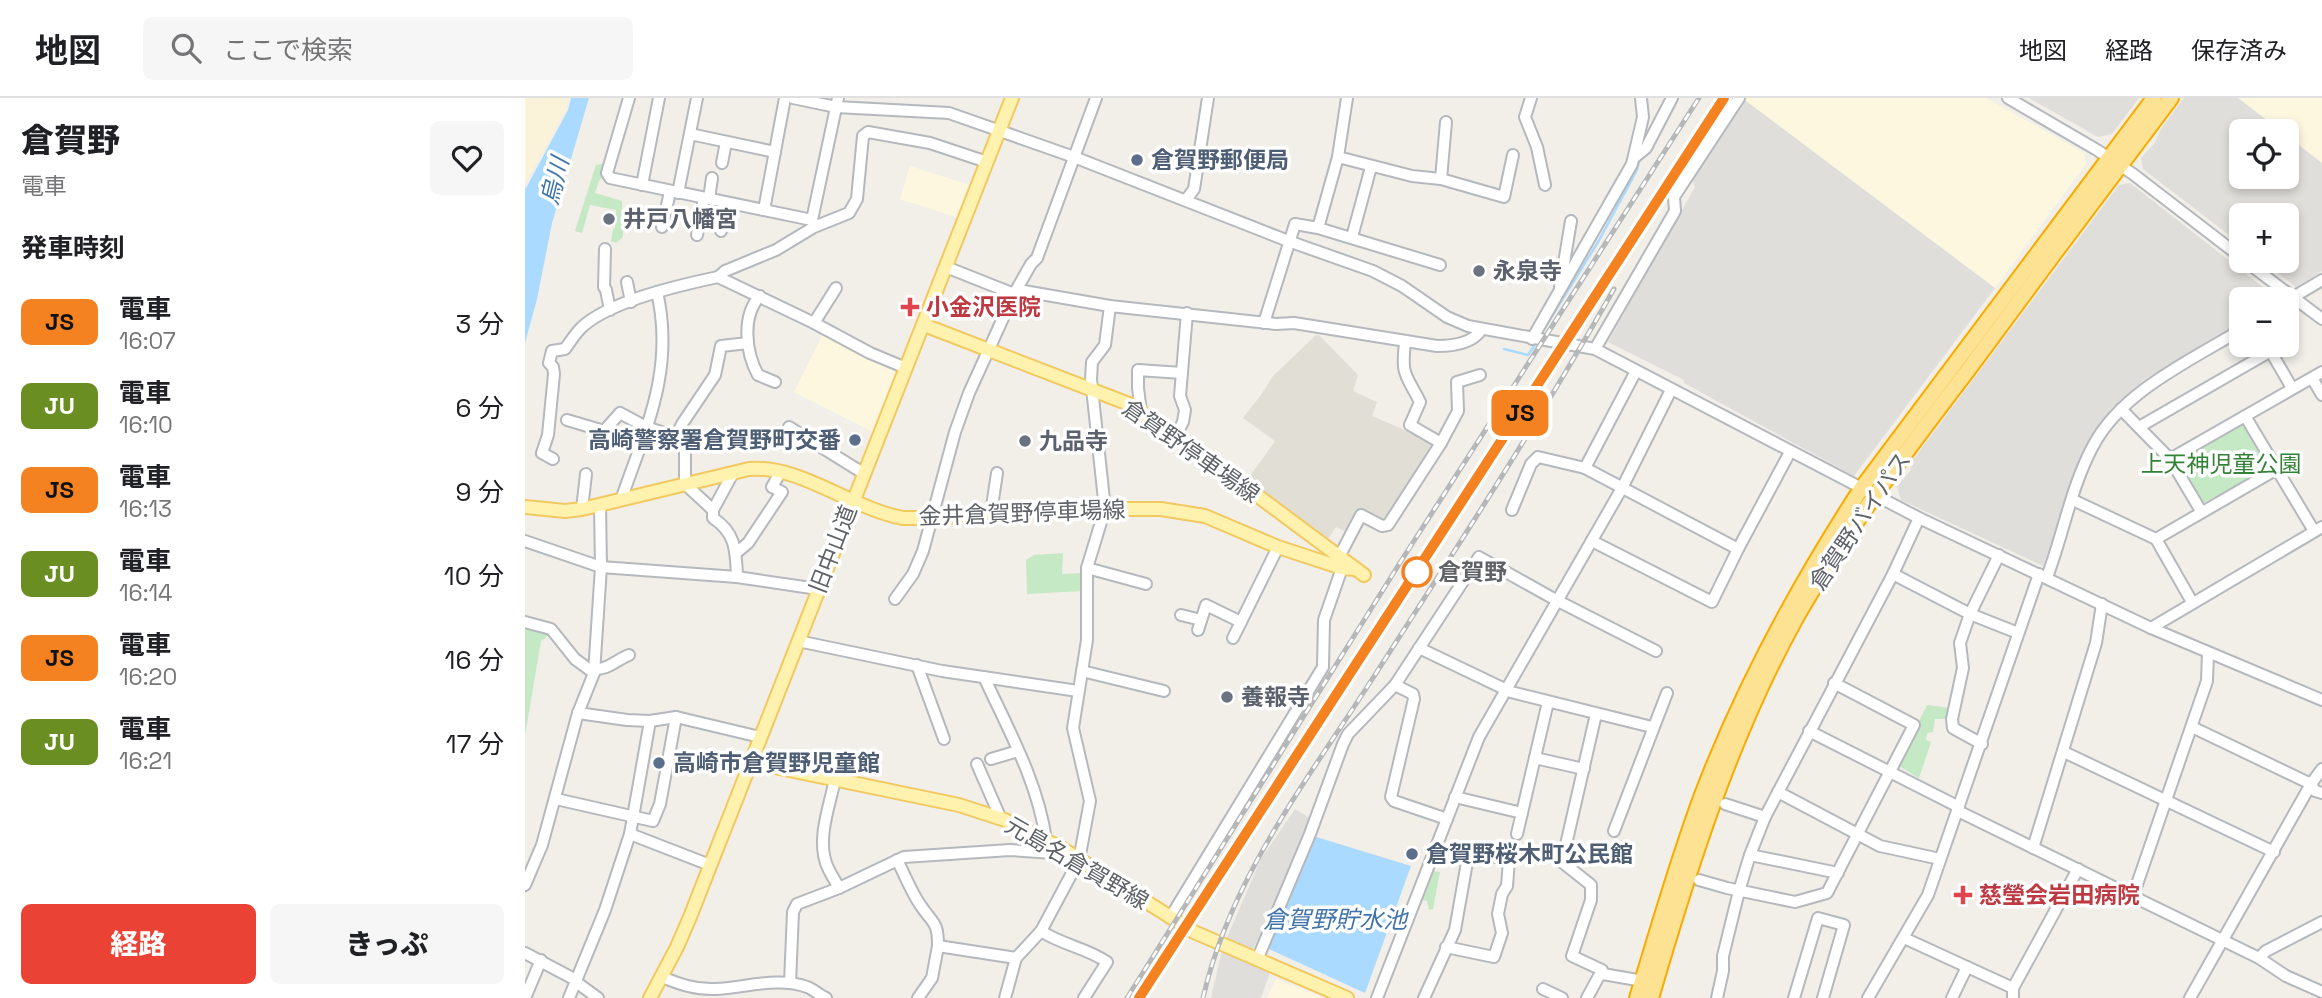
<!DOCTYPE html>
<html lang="ja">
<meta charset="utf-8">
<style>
:root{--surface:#fff;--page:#f6f6f6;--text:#202124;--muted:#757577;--line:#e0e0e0;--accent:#ea4335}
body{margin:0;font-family:"Space Grotesk","Noto Sans JP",sans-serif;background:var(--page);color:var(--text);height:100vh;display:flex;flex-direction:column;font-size:26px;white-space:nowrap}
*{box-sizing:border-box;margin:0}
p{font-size:23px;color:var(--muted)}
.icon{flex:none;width:38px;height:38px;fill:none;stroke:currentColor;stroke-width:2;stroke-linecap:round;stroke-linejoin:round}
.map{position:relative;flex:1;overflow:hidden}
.drawer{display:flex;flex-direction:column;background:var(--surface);width:525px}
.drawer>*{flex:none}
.badge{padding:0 14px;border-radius:10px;font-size:24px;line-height:46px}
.fabs{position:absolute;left:1704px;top:21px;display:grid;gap:14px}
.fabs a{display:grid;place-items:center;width:70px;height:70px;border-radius:10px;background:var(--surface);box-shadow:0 4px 10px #0003;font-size:35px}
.map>.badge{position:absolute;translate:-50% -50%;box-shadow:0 0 0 4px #fff}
h2{padding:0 21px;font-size:26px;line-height:63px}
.round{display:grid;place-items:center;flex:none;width:74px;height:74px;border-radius:10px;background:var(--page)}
.summary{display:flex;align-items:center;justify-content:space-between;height:119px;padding:0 21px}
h1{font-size:33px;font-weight:800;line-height:52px}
.primary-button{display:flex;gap:14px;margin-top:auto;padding:14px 21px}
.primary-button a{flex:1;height:80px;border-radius:10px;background:var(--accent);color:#fff;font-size:28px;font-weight:800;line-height:80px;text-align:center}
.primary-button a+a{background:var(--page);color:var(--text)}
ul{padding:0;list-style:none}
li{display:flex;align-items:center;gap:21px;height:84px;padding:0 21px}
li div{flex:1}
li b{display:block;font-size:26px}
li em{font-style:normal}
li .badge{min-width:77px;font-weight:700;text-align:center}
header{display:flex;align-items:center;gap:42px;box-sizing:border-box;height:98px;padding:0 35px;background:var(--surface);border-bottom:2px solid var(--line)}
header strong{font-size:33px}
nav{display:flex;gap:38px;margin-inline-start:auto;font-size:24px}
.search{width:490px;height:63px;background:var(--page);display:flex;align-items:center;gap:18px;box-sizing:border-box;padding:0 24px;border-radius:10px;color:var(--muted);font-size:26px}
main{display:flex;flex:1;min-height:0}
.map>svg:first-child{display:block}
</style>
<header>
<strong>地図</strong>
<div class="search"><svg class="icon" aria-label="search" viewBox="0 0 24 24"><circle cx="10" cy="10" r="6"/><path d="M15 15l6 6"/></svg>ここで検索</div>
<nav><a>地図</a><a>経路</a><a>保存済み</a></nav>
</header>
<main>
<section class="drawer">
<div class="summary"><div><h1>倉賀野</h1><p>電車</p></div><a class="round"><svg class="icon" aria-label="heart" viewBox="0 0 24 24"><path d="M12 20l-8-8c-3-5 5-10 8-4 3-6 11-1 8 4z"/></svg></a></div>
<h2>発車時刻</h2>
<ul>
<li><span class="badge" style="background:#f58220;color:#111">JS</span><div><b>電車</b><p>16:07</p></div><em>3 分</em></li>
<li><span class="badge" style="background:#6b8e23;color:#fff">JU</span><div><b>電車</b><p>16:10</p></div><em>6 分</em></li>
<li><span class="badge" style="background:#f58220;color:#111">JS</span><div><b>電車</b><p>16:13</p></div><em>9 分</em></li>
<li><span class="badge" style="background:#6b8e23;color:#fff">JU</span><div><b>電車</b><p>16:14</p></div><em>10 分</em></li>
<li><span class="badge" style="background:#f58220;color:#111">JS</span><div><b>電車</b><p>16:20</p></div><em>16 分</em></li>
<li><span class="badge" style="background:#6b8e23;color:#fff">JU</span><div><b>電車</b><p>16:21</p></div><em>17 分</em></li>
</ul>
<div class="primary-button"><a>経路</a><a>きっぷ</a></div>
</section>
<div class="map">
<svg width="1797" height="900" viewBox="0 0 1797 900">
<rect width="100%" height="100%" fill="#f1efe8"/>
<!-- commercial -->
<g fill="#fef7e0">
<polygon points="1217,0 1461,0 1559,55 1561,66 1470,190"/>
<polygon points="1713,0 1797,0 1797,65 1762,38 1762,33 1756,33"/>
<polygon points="385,68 445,87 433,120 375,101"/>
<polygon points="299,234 373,271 348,334 269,294"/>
<polygon points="751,881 800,900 742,900"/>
</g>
<!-- industrial -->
<g fill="#e0deda">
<polygon points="1217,0 1470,190 1329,378 1159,285 1159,282 1083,244 1170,89 1167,82"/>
<polygon points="1504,0 1614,0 1587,36 1573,39"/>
<polygon points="1659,0 1713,0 1756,33 1717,33 1717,79 1762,79 1762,38 1797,65 1797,173 1771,189 1737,163 1762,163 1762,117 1717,117 1717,147 1618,71 1616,60 1629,46 1636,31"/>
<polygon points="1605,85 1752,200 1717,201 1717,222 1620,281 1585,312 1558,354 1518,468 1376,402 1372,389 1385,373 1387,363 1594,87"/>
<polygon points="770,711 787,721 760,786 726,855 700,844 736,761"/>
<polygon points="697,852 746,872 736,900 686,900"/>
</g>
<!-- education -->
<polygon fill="#e1ded6" points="791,237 794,237 833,277 828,293 852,304 847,318 910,345 859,425 834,414 823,435 811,429 803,441 722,382 750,343 718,320 736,297 748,278"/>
<!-- green -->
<g fill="#c5e8c5">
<polygon points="80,65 80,76 74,83 70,95 97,103 98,139 91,145 86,143 88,131 90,130 91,112 65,107 57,135 50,133 71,67"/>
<polygon points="1717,323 1720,325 1744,366 1744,370 1676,406 1651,365 1653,361"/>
<polygon points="538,455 537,476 557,475 558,493 502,496 501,462 509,457"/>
<polygon points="0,526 27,535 16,543 0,638"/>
<polygon points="1402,607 1425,610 1422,621 1410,621 1408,634 1402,635 1401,642 1406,644 1394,680 1372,667"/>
<polygon points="909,773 915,774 908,811 904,812 902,803 897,802"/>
</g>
<!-- sand -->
<polygon fill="#fbf3d9" points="0,0 44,0 41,11 0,86"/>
<!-- water -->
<g fill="#aadaff">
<polygon points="46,0 64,0 27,125 12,201 0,245 0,92 43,12"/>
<polygon points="788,738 886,768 840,895 742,850"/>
</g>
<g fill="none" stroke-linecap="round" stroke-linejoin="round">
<!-- stream -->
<g stroke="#aadaff" stroke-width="2.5">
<polyline points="1118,45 1121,28"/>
<polyline points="1014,239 1073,144 1112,72 1114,63"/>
<polyline points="979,251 1003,257 1011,245"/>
</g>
<defs>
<g id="minor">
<polyline points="104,0 82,75 85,80 287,122"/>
<polyline points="268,0 311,9 424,15 549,59 766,144 848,173 877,188 922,219 943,228 1070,251 1394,420 1626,530 1797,602"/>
<polyline points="1006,0 1000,19 1012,49 1020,87"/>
<polyline points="1483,0 1572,52 1608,76 1717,160"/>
<polyline points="165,36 250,54"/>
<polyline points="813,59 887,78 916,81 979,99 988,57"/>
<polyline points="1110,59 1121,50 1147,0"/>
<polyline points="197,65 201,44"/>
<polyline points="916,81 921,24"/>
<polyline points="117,87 134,0"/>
<polyline points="153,95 172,0"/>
<polyline points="184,101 187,80"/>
<polyline points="661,102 669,91 683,0"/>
<polyline points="239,112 260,0"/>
<polyline points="289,127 287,122 313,0"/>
<polyline points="137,129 145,94"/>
<polyline points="793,130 813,59 822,0"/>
<polyline points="196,133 201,105"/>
<polyline points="172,137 179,100"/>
<polyline points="827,139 846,69"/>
<polyline points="80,151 79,189 81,192 85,212"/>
<polyline points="1720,163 1797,221"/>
<polyline points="421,169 489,196"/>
<polyline points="193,179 289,225 345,255 381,270"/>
<polyline points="102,184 106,204"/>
<polyline points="1035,189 1046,123"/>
<path d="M493 192 585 208 751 226 769 225 912 248C928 248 947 246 956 232"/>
<path d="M235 198C216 218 221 255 233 277L250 284"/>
<polyline points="1765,201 1797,182"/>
<polyline points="289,225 311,190"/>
<polyline points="739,225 770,126 793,130 915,167"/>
<polyline points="1007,241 1107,66 1118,19 1116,0"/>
<polyline points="1742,247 1767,290"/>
<polyline points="1070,251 1150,113 1149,99 1214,0"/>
<polyline points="1787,280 1797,297"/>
<polyline points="1596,311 1645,361 1676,413"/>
<polyline points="616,314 613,290 613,272 657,275"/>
<polyline points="1720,318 1789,433"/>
<polyline points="42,322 79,333 95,315 121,329 151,339 160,344 160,386 188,412"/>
<polyline points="264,329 338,375"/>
<polyline points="1614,329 1746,253"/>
<polyline points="651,337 658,324 660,312 655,298 662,215"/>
<polyline points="151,339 157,326 190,277 196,248 223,245"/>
<polyline points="916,345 933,313 932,284 955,277"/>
<path d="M28 361 17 355 23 337 29 276 28 269 24 265 27 253 40 251C45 244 50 236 56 230 84 203 155 187 193 179L200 173 251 152 289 129 324 115 332 101 338 38 343 34 405 45 462 64"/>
<polyline points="1645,361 1797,274"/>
<polyline points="1060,370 1111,273"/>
<path d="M208 375 188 412V420C211 435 211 453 212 479"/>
<path d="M96 402C121 330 150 272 132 194"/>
<polyline points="1548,402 1631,441 1667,504"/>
<polyline points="57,411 61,376"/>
<polyline points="987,412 1006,366 1013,359 1060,370 1213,451 1187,504 1067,443"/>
<polyline points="466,415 472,375"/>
<polyline points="1631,441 1752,371"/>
<polyline points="0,443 76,469 212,479 293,491"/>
<polyline points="1213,451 1265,354"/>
<polyline points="211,455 223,445 257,394 247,389 256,373"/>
<path d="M814 459 836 417 857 428 863 427 916 345 885 327 895 304C881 276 876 278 880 245"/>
<polyline points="562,470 621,486"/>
<polyline points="1368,476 1445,516 1493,535"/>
<path d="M1522 479C1538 437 1546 389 1568 348 1597 293 1665 263 1717 231"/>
<polyline points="370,501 388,476 398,453 430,334 444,295 489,196 506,166 512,160 571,0"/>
<polyline points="656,517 676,522"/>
<polyline points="0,524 26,531 50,561 69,575"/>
<polyline points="1626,530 1797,429"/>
<polyline points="673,532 681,507 716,524"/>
<polyline points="708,540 753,449"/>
<polyline points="273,543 417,573 553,593"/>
<polyline points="894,550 986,594 1127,629"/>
<polyline points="392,567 419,641"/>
<path d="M69 571C83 572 91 562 104 557"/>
<polyline points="557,573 639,593"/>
<path d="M459 579C483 631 513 684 521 742"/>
<polyline points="870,587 888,596 889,601 866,699 869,703 922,721"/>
<polyline points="53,615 102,622 125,623 151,619 235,639"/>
<polyline points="1071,616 1037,764 1066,787 1066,802 1047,858 1077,872 1078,876"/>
<polyline points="1667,629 1786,686 1790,693 1797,695"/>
<polyline points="1284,633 1434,709"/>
<polyline points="1457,646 1428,630 1427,621 1438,570 1435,545 1445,516 1474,457"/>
<polyline points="1539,654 1749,754"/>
<polyline points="1010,660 1059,671"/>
<polyline points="466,661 493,653"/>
<polyline points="452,666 476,721"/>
<path d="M310 681C305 707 292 739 301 765 304 774 310 782 314 790"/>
<polyline points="1253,694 1355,748 1415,761"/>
<polyline points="930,699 997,715"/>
<polyline points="31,701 128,723 135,706 151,619"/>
<polyline points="1200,706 1240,719"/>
<polyline points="1433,713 1734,860 1761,878 1797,894"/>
<polyline points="1089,733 1142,595"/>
<polyline points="105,736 185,767"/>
<polyline points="992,736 1023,604"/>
<polyline points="1508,750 1571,545 1577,506"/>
<polyline points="1225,757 1313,775"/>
<path d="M372 762C380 777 386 794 396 808 408 826 413 823 413 848"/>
<polyline points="1174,782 1202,790 1270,804 1302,795 1389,627 1309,585"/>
<polyline points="0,787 17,747 53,615 69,575 76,469 75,407"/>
<polyline points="1608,798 1682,583 1683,555"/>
<polyline points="645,820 798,569 799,522 817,470"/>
<path d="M516 833C537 847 562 850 582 864L559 900"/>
<polyline points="1379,840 1488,890"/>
<polyline points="0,855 51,882"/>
<polyline points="1734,860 1741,853 1797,824"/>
<polyline points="732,862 785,736 818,646 823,636 870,587 954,459 1031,502 1131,553"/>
<path d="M137 879C154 886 171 892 190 891 219 890 254 878 282 889 288 891 294 897 301 900"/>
<polyline points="51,884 73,900"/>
<polyline points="265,885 268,814 272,806 314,790 379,759 485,752 528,755 538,751"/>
<polyline points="1018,891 1037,900"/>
<polyline points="0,900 16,862"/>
<polyline points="44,900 80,812 105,736 125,623"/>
<polyline points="393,900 407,880 413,848 491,860 516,833 554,762 565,703 548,630 562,542 562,470 580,411 566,281 567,264 580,247 585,208"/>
<polyline points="480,900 491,860"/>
<polyline points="852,900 954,639 1097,390 1146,292"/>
<polyline points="899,900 930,832 944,753 984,762 982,788 977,796 973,816 977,835 969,859 921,849"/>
<polyline points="1062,900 1074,878 1078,876 1118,883"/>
<polyline points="1192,900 1198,873 1198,858 1214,793 1225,757 1240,719 1368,476 1394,420"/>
<polyline points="1269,900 1293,820 1319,827 1298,900"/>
<polyline points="1343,900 1403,797 1514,476"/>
<polyline points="1427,900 1442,869"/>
<polyline points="1488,900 1488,890 1553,771"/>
<polyline points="1665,900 1786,686 1797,671"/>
</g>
<g id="major">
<polyline points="399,227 604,306 651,337 839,477"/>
<path d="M0 409 40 413 57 411 224 371C274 366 327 411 378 420H407L474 414 580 411H636L680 418 753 449 817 470 830 471"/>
<polyline points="226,664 434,707 480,722 538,751 669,834 822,900"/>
<polyline points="125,900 152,849 165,819 487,0"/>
</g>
<g id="highway">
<path d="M1112 900C1133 832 1152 764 1177 697 1218 589 1273 488 1336 391L1629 0"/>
<path d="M1126 900C1164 770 1205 639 1271 520 1321 432 1382 352 1443 272 1510 181 1578 90 1646 0"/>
</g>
</defs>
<!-- minor casing -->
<use href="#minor" stroke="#b5b8bc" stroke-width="14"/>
<!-- major casing -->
<use href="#major" stroke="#f2c960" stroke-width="16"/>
<!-- highway casing -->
<use href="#highway" stroke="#f9ab00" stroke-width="18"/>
<!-- minor -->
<use href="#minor" stroke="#fff" stroke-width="10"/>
<!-- major -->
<use href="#major" stroke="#fff2af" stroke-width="12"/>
<!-- highway -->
<use href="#highway" stroke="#fde293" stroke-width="14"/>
<defs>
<g id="rail">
<polyline points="602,900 878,460 1174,0"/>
<polyline points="614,900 1199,0"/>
<path d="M678 900C705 781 781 684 846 583 929 454 1013 325 1089 191"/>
</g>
</defs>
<!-- rail casing -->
<use href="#rail" stroke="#b6b7b8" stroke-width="5"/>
<!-- rail -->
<use href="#rail" stroke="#fff" stroke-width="2.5" stroke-dasharray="8" stroke-linecap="butt"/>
</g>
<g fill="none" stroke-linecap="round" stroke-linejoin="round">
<defs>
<polyline id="line" points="614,900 1199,0"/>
</defs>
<!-- line casing -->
<use href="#line" stroke="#fff" stroke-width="16"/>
<!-- line -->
<use href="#line" stroke="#f58220" stroke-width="10"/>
</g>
<!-- markers -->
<g fill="#5c6f8a" stroke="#fff" stroke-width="2.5">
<circle cx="612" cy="62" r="7"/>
<circle cx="330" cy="342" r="7"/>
<circle cx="134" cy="665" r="7"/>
<circle cx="887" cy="756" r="7"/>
</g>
<g fill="#6b7280" stroke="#fff" stroke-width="2.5">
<circle cx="84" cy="121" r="7"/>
<circle cx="954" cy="173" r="7"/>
<circle cx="500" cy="343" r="7"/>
<circle cx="702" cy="599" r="7"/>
</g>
<g fill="#e0444e" stroke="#fff" stroke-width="2.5">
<path d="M381.5 198.5h7v7h7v7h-7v7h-7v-7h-7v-7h7z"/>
<path d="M1434.5 786.5h7v7h7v7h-7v7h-7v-7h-7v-7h7z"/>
</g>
<circle fill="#fff" stroke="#f58220" stroke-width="3.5" cx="892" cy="474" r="14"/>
<g text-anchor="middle" stroke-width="7" stroke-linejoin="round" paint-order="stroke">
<!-- service labels -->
<g font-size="23" font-weight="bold" fill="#4e5e75" stroke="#fff" text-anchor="start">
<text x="626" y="70">倉賀野郵便局</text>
<text x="316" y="350" text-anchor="end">高崎警察署倉賀野町交番</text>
<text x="148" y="673">高崎市倉賀野児童館</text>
<text x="901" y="764">倉賀野桜木町公民館</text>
</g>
<!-- worship labels -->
<g font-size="23" font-weight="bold" fill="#5b616d" stroke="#fff" text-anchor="start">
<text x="98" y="129">井戸八幡宮</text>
<text x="968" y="181">永泉寺</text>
<text x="514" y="351">九品寺</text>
<text x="716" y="607">養報寺</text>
</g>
<!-- health labels -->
<g font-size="23" font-weight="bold" fill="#be3a42" stroke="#fff" text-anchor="start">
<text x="401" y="217">小金沢医院</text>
<text x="1454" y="805">慈瑩会岩田病院</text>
</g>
<!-- street labels -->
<g font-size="23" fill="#5f6368" stroke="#fff">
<text transform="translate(666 353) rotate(35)" y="8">倉賀野停車場線</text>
<text transform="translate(497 415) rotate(-2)" y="8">金井倉賀野停車場線</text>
<text transform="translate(1335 423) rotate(-56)" y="8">倉賀野バイパス</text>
<text transform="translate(308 451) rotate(-69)" y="8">旧中山道</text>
<text transform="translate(552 765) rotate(30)" y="8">元島名倉賀野線</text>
</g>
<!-- park labels -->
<g font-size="23" fill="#348238" stroke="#fff">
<text x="1696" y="374">上天神児童公園</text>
</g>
<!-- stop labels -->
<g font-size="23" font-weight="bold" fill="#5f6368" stroke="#fff" text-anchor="start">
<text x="913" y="482">倉賀野</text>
</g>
<!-- water labels -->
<g font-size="24" font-style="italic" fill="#4174aa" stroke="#fff">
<text transform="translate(30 83) rotate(-76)" y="8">烏川</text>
<text x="810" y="830">倉賀野貯水池</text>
</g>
</g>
</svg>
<div class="fabs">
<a><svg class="icon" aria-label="locate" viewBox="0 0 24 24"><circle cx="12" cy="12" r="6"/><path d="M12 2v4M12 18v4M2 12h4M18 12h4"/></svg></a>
<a>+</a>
<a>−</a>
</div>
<b class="badge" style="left:995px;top:315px;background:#f58220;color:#111">JS</b>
</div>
</main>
